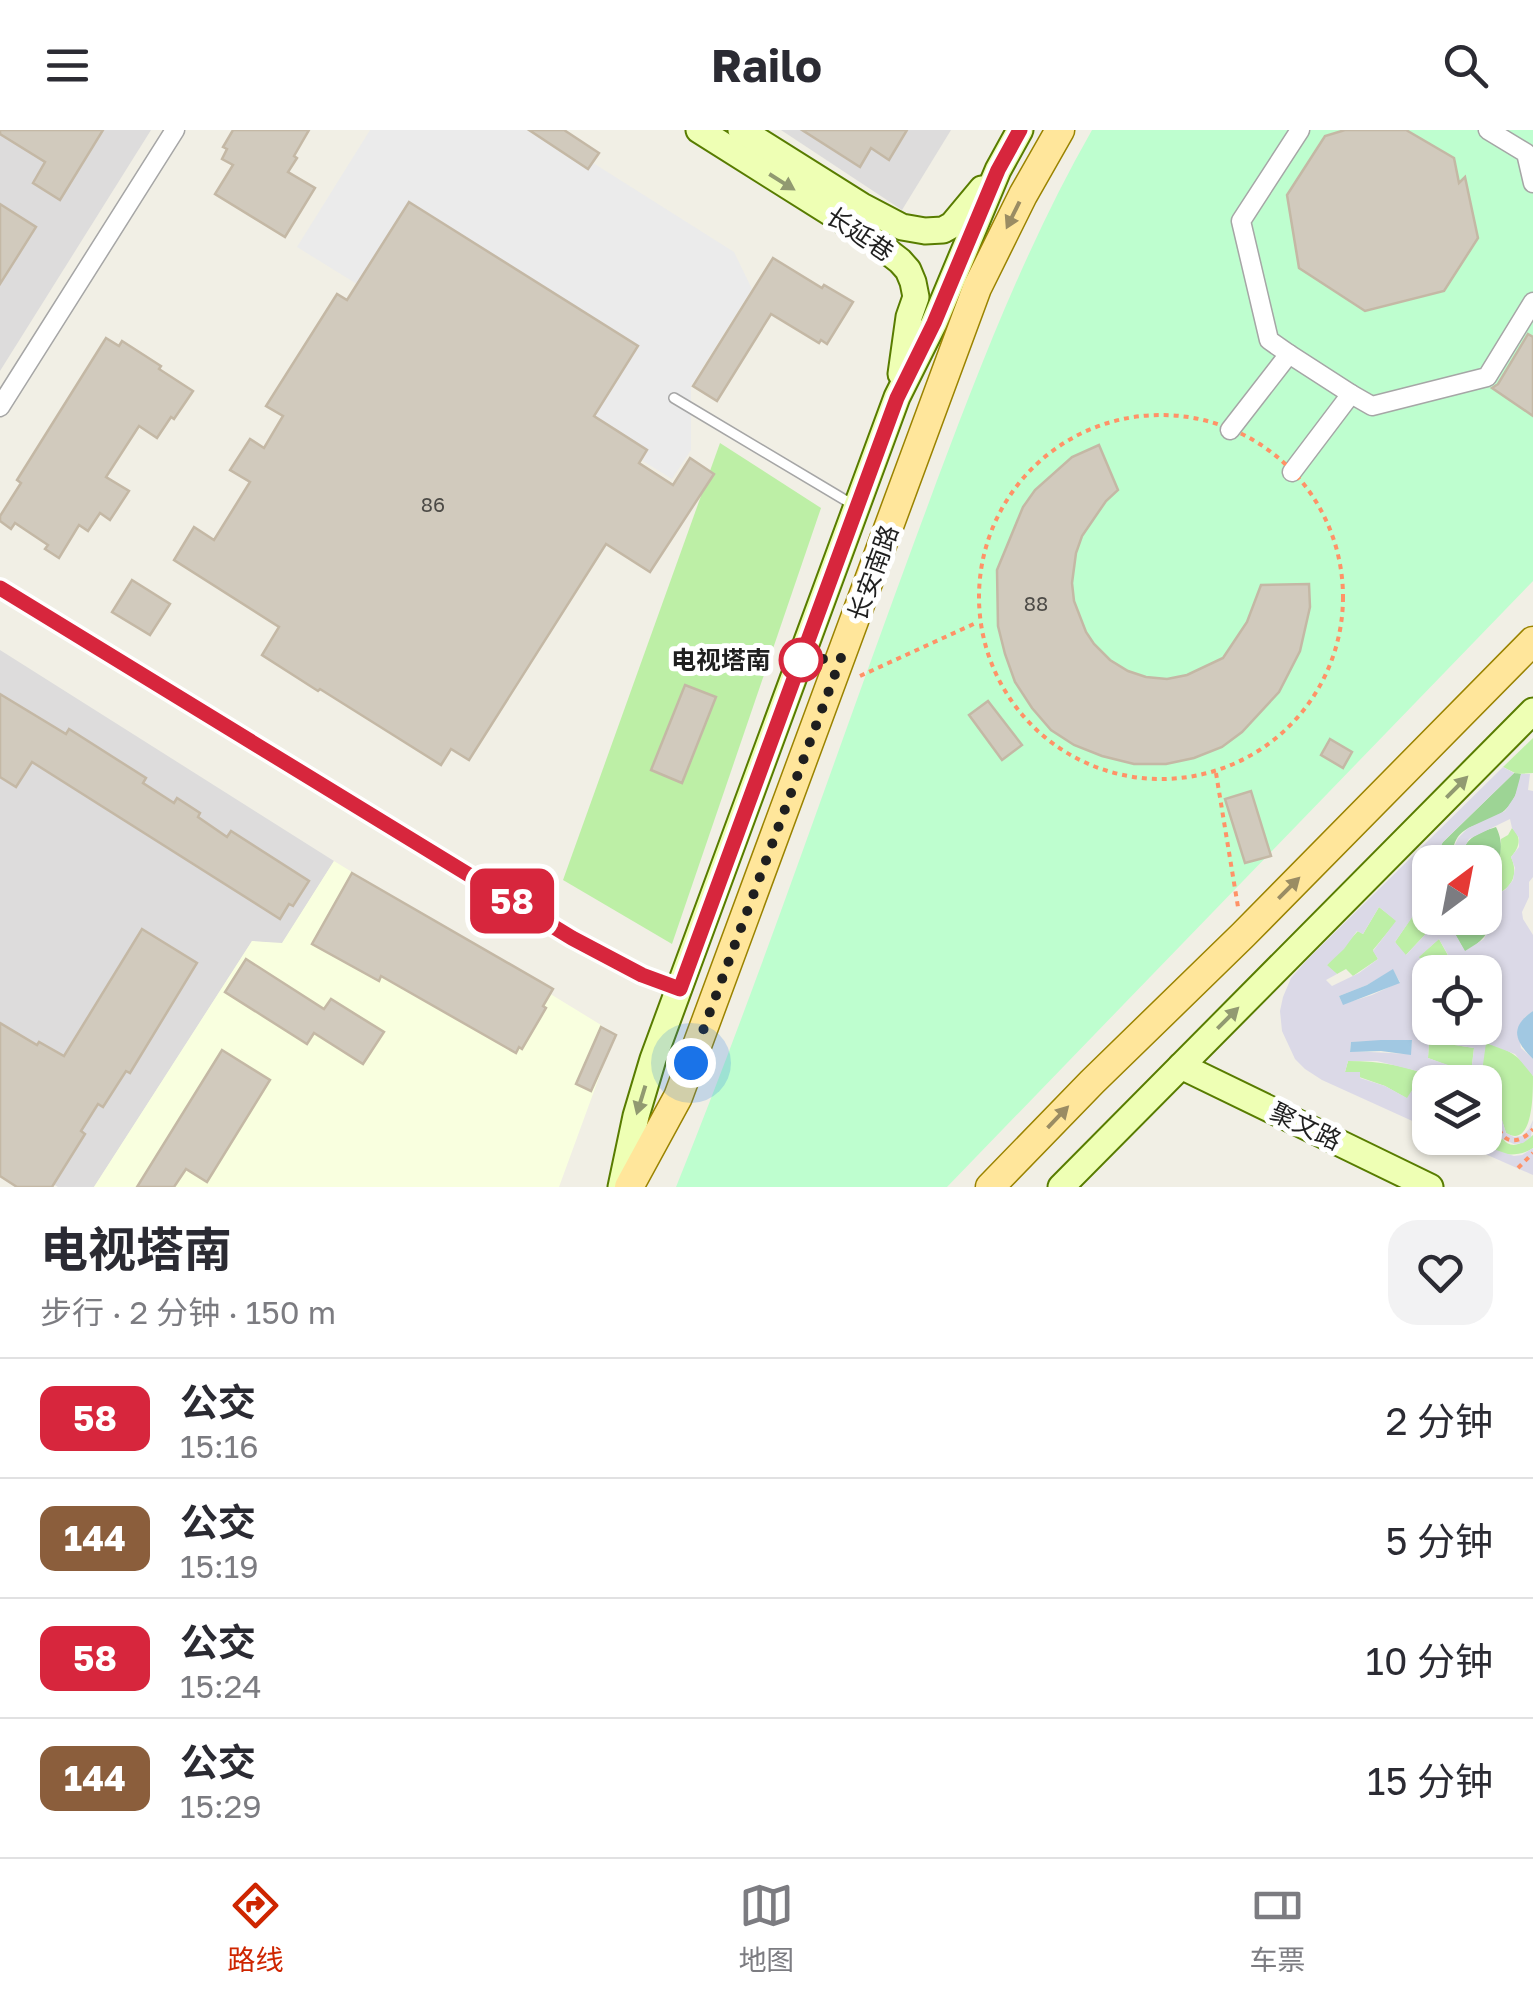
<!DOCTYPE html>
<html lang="zh">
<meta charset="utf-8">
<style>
:root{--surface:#fff;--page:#f2f2f3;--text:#2b2b33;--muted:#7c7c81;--line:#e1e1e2;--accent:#ce2500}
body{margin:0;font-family:"Golos Text","Noto Sans SC",sans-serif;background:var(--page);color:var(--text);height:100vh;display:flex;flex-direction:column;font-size:38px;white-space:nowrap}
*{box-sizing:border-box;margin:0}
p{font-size:32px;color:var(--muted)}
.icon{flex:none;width:55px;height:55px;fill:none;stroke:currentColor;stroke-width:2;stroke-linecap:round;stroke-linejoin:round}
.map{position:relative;height:1057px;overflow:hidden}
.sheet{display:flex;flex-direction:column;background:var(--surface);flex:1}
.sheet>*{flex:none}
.badge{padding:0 20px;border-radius:15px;font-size:35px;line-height:65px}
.needle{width:65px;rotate:32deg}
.fabs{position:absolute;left:1412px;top:715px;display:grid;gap:20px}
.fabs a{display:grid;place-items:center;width:90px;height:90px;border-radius:20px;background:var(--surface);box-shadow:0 2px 8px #0004;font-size:50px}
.you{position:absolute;width:50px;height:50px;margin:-25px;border:8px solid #fff;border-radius:50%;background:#1a73e8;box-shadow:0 0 0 15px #1a73e833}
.map>.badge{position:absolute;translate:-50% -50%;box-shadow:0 0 0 5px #fff}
.round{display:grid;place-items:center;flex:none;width:105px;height:105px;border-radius:30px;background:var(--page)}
.head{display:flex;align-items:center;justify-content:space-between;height:170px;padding:0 40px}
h1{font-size:48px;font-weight:700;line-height:75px}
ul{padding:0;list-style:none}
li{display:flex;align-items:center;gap:30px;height:120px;padding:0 40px;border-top:2px solid var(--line)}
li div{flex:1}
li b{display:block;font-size:38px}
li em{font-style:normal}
li .badge{min-width:110px;font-weight:700;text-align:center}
header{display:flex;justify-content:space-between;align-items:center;height:130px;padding:0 40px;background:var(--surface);font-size:45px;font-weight:700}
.tabs{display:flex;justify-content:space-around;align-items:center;height:140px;border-top:2px solid var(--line);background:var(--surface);font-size:28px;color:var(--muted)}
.tabs a{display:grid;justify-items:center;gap:5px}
.tabs .active{color:var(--accent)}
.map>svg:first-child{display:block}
</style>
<header><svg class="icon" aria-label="menu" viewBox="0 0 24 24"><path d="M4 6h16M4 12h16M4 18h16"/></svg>Railo<svg class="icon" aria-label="search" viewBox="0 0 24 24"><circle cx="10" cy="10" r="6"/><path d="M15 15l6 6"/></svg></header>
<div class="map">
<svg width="1533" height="1057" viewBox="0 0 1533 1057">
<rect width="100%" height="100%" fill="#f1efe5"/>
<!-- residential -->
<g fill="#dddcdc">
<polygon points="0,0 151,0 0,241"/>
<polygon points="781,0 951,0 902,80"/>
<polygon points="0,520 334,731 282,814 252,811 94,1057 58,1057 0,1021"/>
</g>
<!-- education -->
<polygon fill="#f9ffdf" points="334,731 601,895 605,931 559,1057 94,1057 252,811 282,813"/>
<!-- grass -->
<g fill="#bdefa6">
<polygon points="720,313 821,378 672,814 563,750"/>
<polygon points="1533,608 1533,643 1517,644 1503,637"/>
<path d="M1512 698C1522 707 1520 717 1511 727 1519 745 1512 759 1494 765L1485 746C1497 736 1502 725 1501 709L1508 705Z"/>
<polygon points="1420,775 1436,793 1405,826 1395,812"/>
<polygon points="1379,777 1397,791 1373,820 1378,829 1353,846 1346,839 1337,844 1326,836 1358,801 1363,804"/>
<polygon points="1439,809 1451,831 1428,843 1418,827"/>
<polygon points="1429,911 1474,918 1471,944 1428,928"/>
<path d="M1485 913C1506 917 1522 927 1533 946 1533 965 1533 1019 1506 1003L1495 969 1485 959V952H1480Z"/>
<path d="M1348 931C1381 931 1413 936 1442 952H1430V967L1414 957 1408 969 1385 956 1345 942Z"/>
<path d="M1485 968C1498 986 1497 1036 1533 1005V1018C1520 1028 1489 1028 1484 1008 1483 1005 1485 975 1485 968Z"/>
</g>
<!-- forest -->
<g fill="#9dd495">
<path d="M1514 643 1521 644C1519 658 1515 671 1505 680 1483 700 1450 690 1453 732H1433L1442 713Z"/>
<path d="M1496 697C1505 715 1502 733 1485 746V732H1463C1460 710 1477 703 1496 697Z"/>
<path d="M1485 747C1502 778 1497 804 1465 822L1450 795 1455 788H1485Z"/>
</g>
<!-- park -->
<path fill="#befecf" d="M1092 0H1533V451L947 1057H676C762 844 835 626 915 410 967 270 1018 130 1092 0Z"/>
<!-- parking -->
<polygon fill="#ebebeb" points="370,0 541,0 734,122 752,159 691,256 691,320 672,349 297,117"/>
<!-- plaza -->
<g fill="#dbd9e7" fill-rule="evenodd">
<path d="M1503 637 1514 643 1443 712 1433 732H1430V749L1425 765 1430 770V786L1420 776 1395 812 1406 825 1435 794 1431 788H1455L1450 795 1465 821 1484 809 1494 788V765L1505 760 1513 750 1515 738 1511 727 1519 717V708L1512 698 1510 689 1469 709 1463 720V732H1453L1454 717 1458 708 1468 698 1505 681 1515 666 1521 644H1530L1528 660 1533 661V747L1529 752V767L1522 782 1523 789 1533 805V881L1525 887 1518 901 1521 918 1533 929V946L1515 924 1486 913 1481 949 1471 944 1469 952H1442L1417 941 1377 931H1348L1345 942H1360V948L1385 956 1407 968 1414 957 1430 967V999L1322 950 1305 939 1295 929 1282 901 1280 881 1283 867 1291 848 1308 829ZM1379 777 1396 791 1373 821 1378 829 1359 843 1332 856 1326 850 1337 844 1327 835 1344 819 1357 801 1363 804ZM1439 809 1451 830 1428 843 1419 827ZM1393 840 1400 852 1372 865 1343 874 1339 866 1367 855ZM1430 842H1485V898H1430ZM1412 910 1410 924 1350 921 1351 912ZM1429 911 1474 918 1471 943 1428 928Z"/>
<polygon points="1485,959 1497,973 1506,1003 1514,1007 1522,1006 1529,999 1533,990 1531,1007 1523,1013 1514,1014 1500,1008 1496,1000 1492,978 1485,968"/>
<polygon points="1449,1008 1484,1008 1496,1020 1514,1026 1522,1025 1533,1018 1533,1045"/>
</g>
<!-- water -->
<g fill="#a1c8e2">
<polygon points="1393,839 1400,853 1343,875 1339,866 1367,855"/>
<path d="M1533 881V929C1516 912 1508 898 1533 881Z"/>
<polygon points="1381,910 1412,910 1411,925 1381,921 1350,922 1351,912"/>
</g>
<!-- building -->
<g fill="#d1cabd" stroke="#c4b8a5" stroke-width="2.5">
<polygon points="0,0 103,0 60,70 33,53 45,32 0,4"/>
<polygon points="233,0 309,0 294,26 297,28 288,42 315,58 285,107 215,64 233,35 222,29 227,19 223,17"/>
<polygon points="529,0 564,0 599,23 588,39"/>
<polygon points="802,0 907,0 889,30 871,18 860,37"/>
<polygon points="1345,0 1406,0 1454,28 1459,53 1465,47 1478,108 1444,161 1365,181 1299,138 1287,65 1325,6"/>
<polygon points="409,72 638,216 594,286 647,320 639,333 673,355 690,328 714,344 650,442 606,414 469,630 451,619 441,635 320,559 318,561 262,525 279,497 174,430 194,397 214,410 250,352 230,340 250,309 264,318 283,286 266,276 337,164 347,170"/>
<polygon points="0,74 36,97 0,154"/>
<polygon points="773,128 822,158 824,155 853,172 827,214 821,210 819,213 771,184 717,271 693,256"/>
<polygon points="1528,204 1533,207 1533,286 1492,258 1498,254"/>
<polygon points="106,208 119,216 122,211 161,236 159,239 193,261 174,289 171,287 157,308 139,296 106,347 129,361 110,390 100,383 88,401 79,395 59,428 45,419 48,415 15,393 11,399 0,391 0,386 21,353 17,350"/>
<polygon points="1099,315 1118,360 1106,371 1082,406 1076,423 1072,453 1074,471 1086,502 1094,514 1110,530 1128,541 1146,547 1167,549 1187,545 1223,528 1247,492 1261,455 1309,454 1310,477 1300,521 1279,562 1242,602 1222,617 1194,628 1166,634 1134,634 1102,626 1074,615 1051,600 1032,578 1015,552 1005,524 998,496 997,440 1023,377 1035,360 1072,327"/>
<polygon points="132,450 170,474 150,505 112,482"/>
<polygon points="685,555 716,567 682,653 651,640"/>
<polygon points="0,564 66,604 69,599 146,648 143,653 174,673 177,668 200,683 198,687 227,707 231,701 309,751 293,776 289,774 280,789 32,632 16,657 0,647"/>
<polygon points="988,571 1022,615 1002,630 969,585"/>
<polygon points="1330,609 1352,622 1343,638 1321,625"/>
<polygon points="1251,661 1271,726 1245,733 1225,669"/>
<polygon points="352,743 553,859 543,876 546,878 522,919 519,917 516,923 381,846 379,851 312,814"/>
<polygon points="142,799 197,833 130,943 126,941 103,977 98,974 81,1001 85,1004 52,1057 17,1057 0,1046 0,893 37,915 39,912 64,926"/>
<polygon points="246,829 324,879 331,869 384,902 363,934 314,903 307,914 225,862"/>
<polygon points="601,897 616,905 591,961 576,954"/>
<polygon points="222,920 270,950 207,1052 186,1039 174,1057 137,1057"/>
</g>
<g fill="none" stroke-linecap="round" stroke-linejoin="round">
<defs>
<g id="lane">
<polyline points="674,268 855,376"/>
<polyline points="0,457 572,808 642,845 677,858"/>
</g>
<g id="street">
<polyline points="1488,0 1526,23 1533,53"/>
<polyline points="1289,224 1351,264"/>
<polyline points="0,277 175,0"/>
<polyline points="1230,300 1289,224 1269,210 1241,91 1300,0"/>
<polyline points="1292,342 1351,264 1372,276 1487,247 1533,172"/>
</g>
<g id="secondary">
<polyline points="699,0 869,107 900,131 908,140 913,152 916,167 909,187 901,244"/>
<polyline points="741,0 862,76 902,97 925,101 943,100 952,95 982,59"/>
<polyline points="1181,936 1430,1057"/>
<polyline points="621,1057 636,986 653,929 897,267 934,193 998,40 1020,0"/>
<polyline points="1061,1057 1533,581"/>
</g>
<g id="primary">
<polyline points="629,1057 678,967 977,158 1023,65 1060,0"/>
<polyline points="990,1057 1092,952 1243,805 1533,511"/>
</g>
</defs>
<!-- lane casing -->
<use href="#lane" stroke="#a6a6a6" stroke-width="12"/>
<!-- street casing -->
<use href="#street" stroke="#a6a6a6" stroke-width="21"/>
<!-- secondary casing -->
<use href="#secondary" stroke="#587c00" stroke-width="29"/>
<!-- primary casing -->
<use href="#primary" stroke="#9a8300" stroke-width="31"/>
<!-- path -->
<g stroke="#ff9267" stroke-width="4" stroke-dasharray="5 5" stroke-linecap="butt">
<circle cx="1161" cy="467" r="182"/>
<polyline points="860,546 978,492"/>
<polyline points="1216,643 1238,777"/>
<path d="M1485 963C1490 969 1492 969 1495 977 1497 984 1496 993 1500 1001 1508 1017 1524 1010 1533 999"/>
<polyline points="1518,1038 1533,1023"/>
</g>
<!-- lane -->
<use href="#lane" stroke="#fff" stroke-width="9"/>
<!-- street -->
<use href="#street" stroke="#fff" stroke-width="18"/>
<!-- secondary -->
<use href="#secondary" stroke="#eeffb4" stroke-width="25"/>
<!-- primary -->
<use href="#primary" stroke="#ffe69b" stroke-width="28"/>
</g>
<!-- one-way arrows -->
<defs><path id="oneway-solid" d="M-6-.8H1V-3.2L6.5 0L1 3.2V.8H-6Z" transform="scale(2.5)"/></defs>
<g fill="#919a71">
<use href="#oneway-solid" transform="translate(782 52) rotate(32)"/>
<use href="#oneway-solid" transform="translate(1457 657) rotate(-45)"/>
<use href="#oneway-solid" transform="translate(1228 888) rotate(-45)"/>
<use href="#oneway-solid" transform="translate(641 970) rotate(107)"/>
</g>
<g fill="#9a8c63">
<use href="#oneway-solid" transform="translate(1013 85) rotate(116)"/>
<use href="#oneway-solid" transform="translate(1289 758) rotate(-45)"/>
<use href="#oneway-solid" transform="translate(1058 987) rotate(-46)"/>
</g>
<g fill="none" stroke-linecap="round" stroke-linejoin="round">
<defs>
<polyline id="line" points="0,458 572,808 642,845 680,859 897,268 934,193 998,40 1020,0"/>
</defs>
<!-- line casing -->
<use href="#line" stroke="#fff" stroke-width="22"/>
<!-- line -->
<use href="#line" stroke="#d7263d" stroke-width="15"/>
<!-- walk -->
<polyline stroke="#1f1f1f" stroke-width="10" stroke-dasharray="0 18" points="691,933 841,528 801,530"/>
</g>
<!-- markers -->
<circle fill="#fff" stroke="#d7263d" stroke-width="5" cx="801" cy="530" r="20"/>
<g text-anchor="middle" stroke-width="10" stroke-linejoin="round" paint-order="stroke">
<!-- number labels -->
<g font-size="20" fill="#4c4a46">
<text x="433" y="382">86</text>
<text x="1036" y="481">88</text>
</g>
<!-- street labels -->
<g font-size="25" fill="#1f1f1f" stroke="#fff">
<text transform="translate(860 104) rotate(34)" y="9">长延巷</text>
<text transform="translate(873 443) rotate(-70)" y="9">长安南路</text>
<text transform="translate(1306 996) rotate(26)" y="9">聚文路</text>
</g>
<!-- stop labels -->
<g font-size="25" font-weight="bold" fill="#1f1f1f" stroke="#fff" text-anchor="end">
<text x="771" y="539">电视塔南</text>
</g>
</g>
</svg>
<div class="fabs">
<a><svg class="needle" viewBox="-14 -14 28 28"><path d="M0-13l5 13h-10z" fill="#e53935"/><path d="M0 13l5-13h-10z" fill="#7c7c81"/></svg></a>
<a><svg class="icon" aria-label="locate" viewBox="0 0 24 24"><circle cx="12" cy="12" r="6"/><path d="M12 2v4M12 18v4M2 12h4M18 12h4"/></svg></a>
<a><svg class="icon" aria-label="layers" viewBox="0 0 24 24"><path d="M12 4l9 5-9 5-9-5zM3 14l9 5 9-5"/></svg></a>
</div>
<div class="you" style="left:691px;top:933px"></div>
<b class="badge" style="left:512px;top:771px;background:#d7263d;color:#fff">58</b>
</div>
<section class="sheet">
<div class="head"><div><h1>电视塔南</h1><p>步行 · 2 分钟 · 150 m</p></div><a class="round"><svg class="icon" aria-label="heart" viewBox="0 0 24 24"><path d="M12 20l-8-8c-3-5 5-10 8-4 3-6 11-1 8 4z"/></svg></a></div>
<ul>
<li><span class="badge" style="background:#d7263d;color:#fff">58</span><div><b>公交</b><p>15:16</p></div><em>2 分钟</em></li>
<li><span class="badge" style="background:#8b5e3c;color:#fff">144</span><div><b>公交</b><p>15:19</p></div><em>5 分钟</em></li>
<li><span class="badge" style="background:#d7263d;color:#fff">58</span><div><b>公交</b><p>15:24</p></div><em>10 分钟</em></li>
<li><span class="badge" style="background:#8b5e3c;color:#fff">144</span><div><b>公交</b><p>15:29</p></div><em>15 分钟</em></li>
</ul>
</section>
<nav class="tabs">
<a class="active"><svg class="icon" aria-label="directions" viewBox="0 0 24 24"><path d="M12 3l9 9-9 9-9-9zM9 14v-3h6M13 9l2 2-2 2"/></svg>路线</a>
<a><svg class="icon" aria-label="map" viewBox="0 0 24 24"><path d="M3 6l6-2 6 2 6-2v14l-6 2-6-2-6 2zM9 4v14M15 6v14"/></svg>地图</a>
<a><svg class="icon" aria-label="tickets" viewBox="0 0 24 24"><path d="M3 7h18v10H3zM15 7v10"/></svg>车票</a>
</nav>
